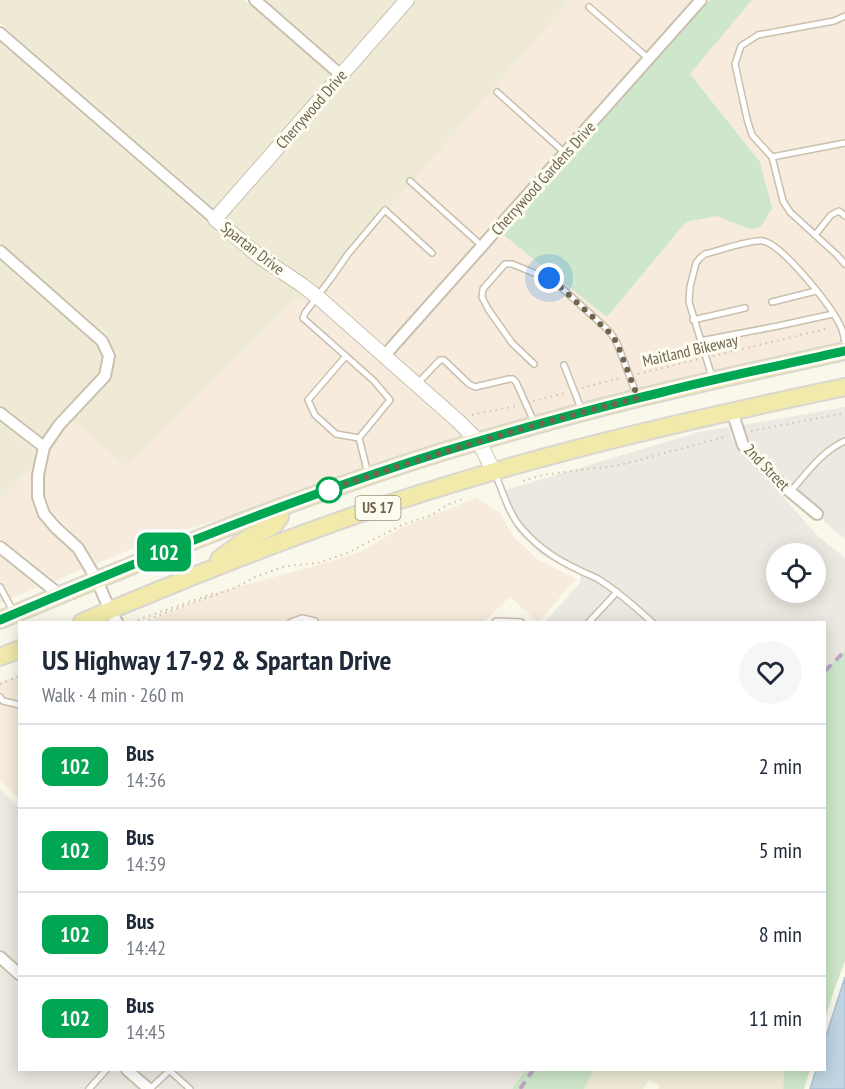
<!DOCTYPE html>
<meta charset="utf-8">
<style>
:root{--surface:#fff;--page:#f6f6f7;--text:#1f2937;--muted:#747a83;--line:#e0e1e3}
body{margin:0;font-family:"PT Sans Narrow",sans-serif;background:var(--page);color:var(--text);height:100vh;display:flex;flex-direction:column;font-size:22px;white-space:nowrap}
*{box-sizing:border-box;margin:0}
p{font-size:20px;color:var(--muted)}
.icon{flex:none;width:33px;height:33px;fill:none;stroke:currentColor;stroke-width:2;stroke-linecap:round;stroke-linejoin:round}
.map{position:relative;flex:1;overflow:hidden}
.details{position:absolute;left:18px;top:621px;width:808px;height:450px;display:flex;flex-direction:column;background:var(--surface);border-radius:0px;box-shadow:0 3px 15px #0003}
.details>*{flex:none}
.badge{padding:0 12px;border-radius:9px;font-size:21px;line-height:39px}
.controls{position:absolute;left:766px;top:543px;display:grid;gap:12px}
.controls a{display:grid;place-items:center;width:60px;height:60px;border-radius:50%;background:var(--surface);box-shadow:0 3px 15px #0003;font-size:30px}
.you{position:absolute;width:30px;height:30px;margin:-15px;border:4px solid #fff;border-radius:50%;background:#1a73e8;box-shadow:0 0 0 9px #1a73e833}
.map>.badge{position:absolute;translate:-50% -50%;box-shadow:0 0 0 3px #fff}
.round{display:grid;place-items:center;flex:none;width:63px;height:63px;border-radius:32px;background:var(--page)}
.head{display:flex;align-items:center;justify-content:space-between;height:102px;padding:0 24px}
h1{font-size:28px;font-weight:800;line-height:45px}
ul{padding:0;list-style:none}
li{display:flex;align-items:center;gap:18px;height:84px;padding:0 24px;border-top:2px solid var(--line)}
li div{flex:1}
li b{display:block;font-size:22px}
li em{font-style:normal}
li .badge{min-width:66px;font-weight:700;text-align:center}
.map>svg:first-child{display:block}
</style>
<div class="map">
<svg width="845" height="1089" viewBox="0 0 845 1089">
<rect width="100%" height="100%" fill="#faf8ea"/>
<!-- residential -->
<g fill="#eeead6">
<polygon points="0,0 244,0 332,76 215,209 0,23"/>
<polygon points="266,0 399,0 341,65"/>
<polygon points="416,0 571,0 319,289 265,251 225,218"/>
<polygon points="0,43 237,248 256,263 304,296 293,302 127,467 73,422 57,439 64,429 110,380 112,376 116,353 107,335 0,242"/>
<polygon points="0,261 97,346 102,358 99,373 54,420 43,437 0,404"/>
<polygon points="0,422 36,451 33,465 0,501"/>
<polygon points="593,1070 784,1070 783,1089 658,1089 660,1086 649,1080 643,1089 584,1089"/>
</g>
<!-- commercial -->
<g fill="#f6ebdc">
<polygon points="571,0 692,0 385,345 319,289"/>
<polygon points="752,0 845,0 845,342 802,354 481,433 394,354 502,234 607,317 686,222 716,216 749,229 760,162 690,74"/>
<polygon points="304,296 380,361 465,438 280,500 274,500 274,502 251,511 162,536 96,564 83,543 62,523 50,509 45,495 45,475 50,450 57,439 73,422 127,467 293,302"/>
<polygon points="33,465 31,476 31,498 38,517 51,533 73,553 82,569 55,581 0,538 0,501"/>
<polygon points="476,498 500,513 513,536 537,559 576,579 538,622 510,597 483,622 147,622 216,593 318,565 360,552 399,529"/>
<polygon points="0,557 39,587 0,603"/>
<polygon points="19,675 19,799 0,780 0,682"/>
</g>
<!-- industrial -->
<g fill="#ece9e2" fill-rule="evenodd">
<polygon points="845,407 845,539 827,524 787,479 749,440 743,425"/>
<path d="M729 427 733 440 738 450 776 489 817 535 845 558V650L825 671V622H545L580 583 581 576 579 574 540 554 518 532 505 510 499 492 699 432ZM777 554H816V592H777Z"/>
<polygon points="0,789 19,808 19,965 0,948"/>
<polygon points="0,967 19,985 20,1070 116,1070 138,1089 0,1089"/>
<polygon points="138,1070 525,1070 512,1089 160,1089"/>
</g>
<!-- green -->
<g fill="#cee7ca">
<polygon points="710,0 752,0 690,74 760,162 772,208 761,227 749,229 716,216 686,222 607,317 502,234"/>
<polygon points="845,650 845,961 835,987 825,1019 825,671"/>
<polygon points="525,1070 593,1070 584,1089 512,1089"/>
<polygon points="784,1070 810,1070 804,1089 783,1089"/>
</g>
<!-- water -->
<polygon fill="#c0d4e2" stroke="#a8c1d3" stroke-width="1.5" points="845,977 845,1089 810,1089 816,1070 825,1070 825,1039"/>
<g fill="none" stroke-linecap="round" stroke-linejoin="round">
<defs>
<g id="service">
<polyline points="589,7 649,59"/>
<polyline points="845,16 834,21 758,35 741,46 735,64 747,119 752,135 772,157 783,201 790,212 837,255 845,264"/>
<polyline points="497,92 565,153"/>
<polyline points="772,157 845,143"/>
<polyline points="410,181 482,246"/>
<polyline points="815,235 831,215 839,211 845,216"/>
<polyline points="772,302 816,291"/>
<polyline points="693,320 745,308"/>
<polyline points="700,341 778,326 833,314"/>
<polyline points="346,356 308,400 315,415 336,434 359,438"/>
<polyline points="534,364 512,343 488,309 482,297 483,289 505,264 512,264 554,281 606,328 612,335 617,343 637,396"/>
<polyline points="564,365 582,411"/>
<path d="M712 377 689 302 690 287 696 263 700 258 705 254C718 251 752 239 763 241 783 245 831 306 840 325 843 330 844 337 845 343"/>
<polyline points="417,384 440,360 444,360 469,384 475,387 509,379 513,379 516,382 535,424"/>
<path d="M495 473C502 490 507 509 518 524 533 543 555 559 577 569 584 573 591 575 598 579 618 591 635 607 652 622"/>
<polyline points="368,474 359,438 390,400 374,381 303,318 305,313 332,277 348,254 385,210 432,253"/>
<path d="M790 492C807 473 822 451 845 441"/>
<polyline points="0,587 14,613"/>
<polyline points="291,622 302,618 315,621 315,622"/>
<polyline points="495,622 496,621 521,622"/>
<polyline points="589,622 617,592"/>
<polyline points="0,697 3,701 20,705"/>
<polyline points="169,1070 190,1089"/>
<polyline points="89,1089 106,1070"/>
<polyline points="150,1089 170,1070"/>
</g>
<g id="minor">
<polyline points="255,0 341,75"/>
<polyline points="0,33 215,219"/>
<polyline points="0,251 102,341 109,356 105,376 59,425 44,447 38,475 38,497 44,514 56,528 78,548 97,580 110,611 117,622"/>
<polyline points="385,355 701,0"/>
<polyline points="732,411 743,445 781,484 817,514"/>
<polyline points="0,413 44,447"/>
<polyline points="0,547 60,595"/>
<polyline points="0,957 20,975"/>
<polyline points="127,1070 149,1089"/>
</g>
<polyline id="tertiary" points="407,0 215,219 260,257 302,285 320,299 458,421 479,442 494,472"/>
<g id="primary">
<polyline points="219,559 248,538 269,528 275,524 280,517 280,507"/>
<path d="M0 620C146 559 293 498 445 451 516 430 587 410 659 393 721 378 783 365 845 351"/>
<path d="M82 622C180 581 278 541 379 507 531 456 688 420 845 387"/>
<polyline points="0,657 20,649"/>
</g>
</defs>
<!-- service casing -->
<use href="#service" stroke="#c9c1ae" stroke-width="8"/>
<!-- minor casing -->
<use href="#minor" stroke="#c9c1ae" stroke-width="14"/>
<!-- tertiary casing -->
<use href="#tertiary" stroke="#c9c1ae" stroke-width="16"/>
<!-- primary casing -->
<use href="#primary" stroke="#dad7d2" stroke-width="20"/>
<!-- path -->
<g stroke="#d2c3a7" stroke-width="2" stroke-dasharray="1.5 4.5" stroke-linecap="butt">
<polyline points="713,356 830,328"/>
<polyline points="638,374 699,359"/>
<polyline points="582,388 620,378"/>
<polyline points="533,401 565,393"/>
<polyline points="472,415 516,406"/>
<polyline points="751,431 845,413"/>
<polyline points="523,481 543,475 620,465 728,436"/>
<polyline points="132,622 217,592"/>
<polyline points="143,622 175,609 237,587 255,577 286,566 317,563 345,554 402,525 432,515 447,505 465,498"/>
<polyline points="0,684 20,676"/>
</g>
<!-- service -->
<use href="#service" stroke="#fff" stroke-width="5"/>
<!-- minor -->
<use href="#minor" stroke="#fff" stroke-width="10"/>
<!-- tertiary -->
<use href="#tertiary" stroke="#fff" stroke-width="14"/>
<!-- primary -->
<use href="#primary" stroke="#f1eaaa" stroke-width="16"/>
<!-- rail -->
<g stroke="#bea9c4" stroke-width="4" stroke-dasharray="9 6" stroke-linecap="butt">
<polyline points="825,671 845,651"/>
<polyline points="520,1089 533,1070"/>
</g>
</g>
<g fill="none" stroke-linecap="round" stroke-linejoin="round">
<defs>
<path id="line" d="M0 620C146 558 293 498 445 451 516 430 587 410 659 393 721 377 783 365 845 351"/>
</defs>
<!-- line casing -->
<use href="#line" stroke="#fff" stroke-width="14"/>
<!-- line -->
<use href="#line" stroke="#00a651" stroke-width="9"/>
<!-- walk -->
<path stroke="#726550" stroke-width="6" stroke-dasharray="0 10.8" d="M329 490 322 492C425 456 531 425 638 398L617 343 612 335 554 281 549 278"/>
</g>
<!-- markers -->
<circle fill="#fff" stroke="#00a651" stroke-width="3" cx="329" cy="490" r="12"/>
<g text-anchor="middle" stroke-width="6" stroke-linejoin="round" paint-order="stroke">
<!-- shield labels -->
<rect fill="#fdfcf0" stroke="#9c9280" stroke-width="1.5" x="355.5" y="496" width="45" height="24" rx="4.5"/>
<g font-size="15" font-weight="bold" fill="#726550">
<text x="378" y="513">US 17</text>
</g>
<!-- street labels -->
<g font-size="16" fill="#726550" stroke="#fdfcf0">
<text transform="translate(311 109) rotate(-49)" y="6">Cherrywood Drive</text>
<text transform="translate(543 178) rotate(-48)" y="6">Cherrywood Gardens Drive</text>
<text transform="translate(253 248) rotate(38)" y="6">Spartan Drive</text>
<text transform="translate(690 350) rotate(-13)" y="6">Maitland Bikeway</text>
<text transform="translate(767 467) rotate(46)" y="6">2nd Street</text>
</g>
</g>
</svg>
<div class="controls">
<a><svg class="icon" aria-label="locate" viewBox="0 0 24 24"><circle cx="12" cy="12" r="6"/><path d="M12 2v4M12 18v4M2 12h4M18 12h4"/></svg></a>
</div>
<div class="you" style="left:549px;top:278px"></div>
<b class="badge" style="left:164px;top:552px;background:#00a651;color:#fff">102</b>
<section class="details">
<div class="head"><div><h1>US Highway 17-92 &amp; Spartan Drive</h1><p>Walk · 4 min · 260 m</p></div><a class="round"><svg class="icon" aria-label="heart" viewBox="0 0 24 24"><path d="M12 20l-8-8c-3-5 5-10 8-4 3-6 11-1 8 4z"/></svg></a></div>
<ul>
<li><span class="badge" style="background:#00a651;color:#fff">102</span><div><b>Bus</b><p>14:36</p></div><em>2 min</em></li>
<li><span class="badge" style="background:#00a651;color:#fff">102</span><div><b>Bus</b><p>14:39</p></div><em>5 min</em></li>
<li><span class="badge" style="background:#00a651;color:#fff">102</span><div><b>Bus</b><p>14:42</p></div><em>8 min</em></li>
<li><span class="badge" style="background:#00a651;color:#fff">102</span><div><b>Bus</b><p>14:45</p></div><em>11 min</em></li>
</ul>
</section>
</div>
